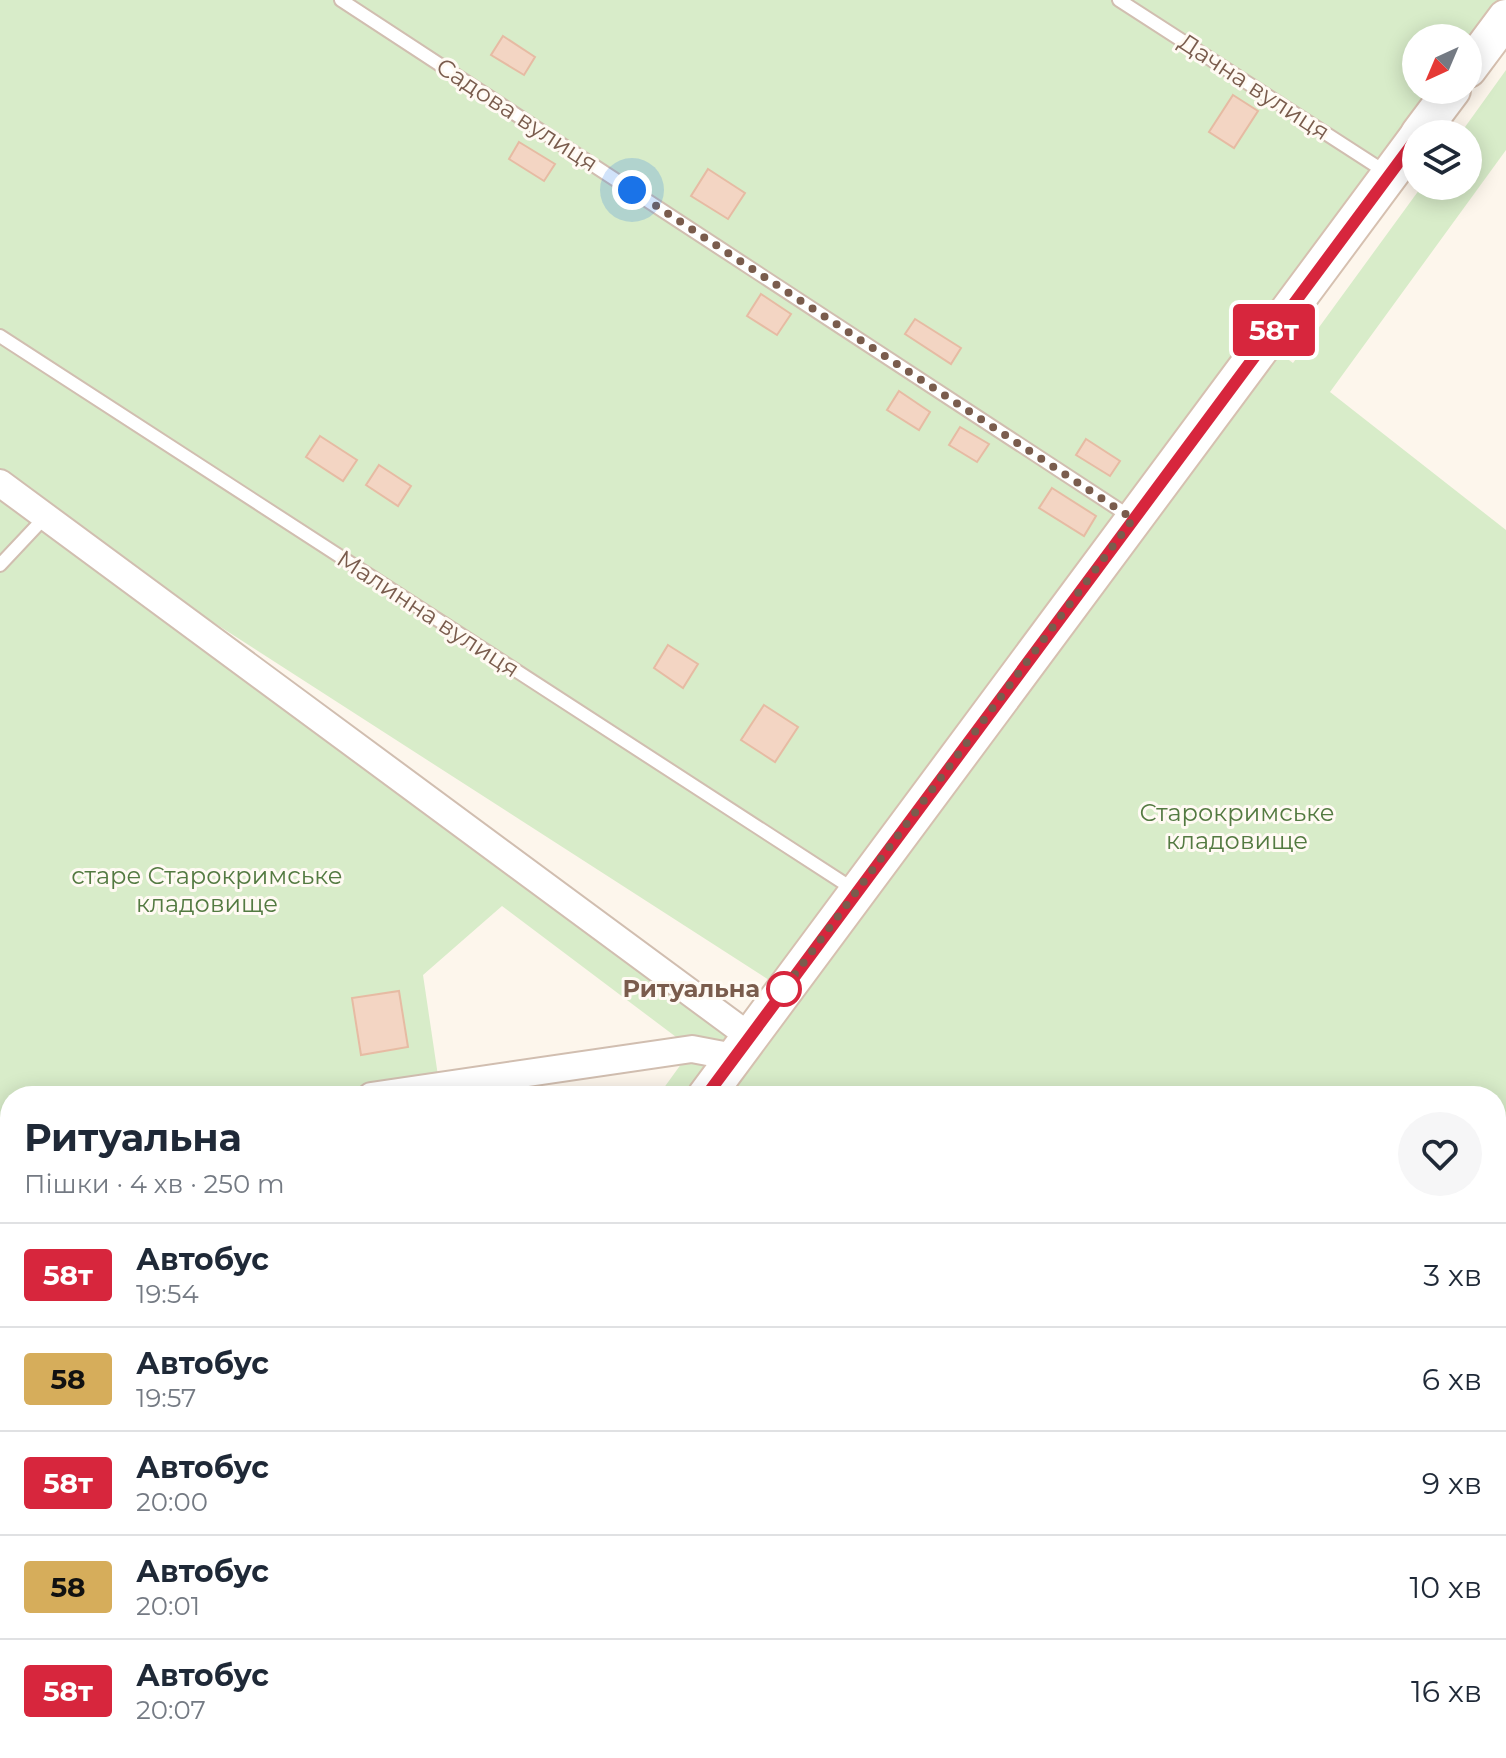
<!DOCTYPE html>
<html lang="uk">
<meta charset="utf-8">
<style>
:root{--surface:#fff;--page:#f6f6f7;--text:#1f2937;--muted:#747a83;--line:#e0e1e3}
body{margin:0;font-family:Montserrat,sans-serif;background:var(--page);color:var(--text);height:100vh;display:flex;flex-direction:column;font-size:30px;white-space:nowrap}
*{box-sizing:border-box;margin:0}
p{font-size:26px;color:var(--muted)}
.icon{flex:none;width:44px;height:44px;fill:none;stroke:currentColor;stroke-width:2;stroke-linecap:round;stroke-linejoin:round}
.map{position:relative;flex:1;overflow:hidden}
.panel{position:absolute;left:0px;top:1086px;width:1506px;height:672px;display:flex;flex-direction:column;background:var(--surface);border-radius:32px 32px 0 0;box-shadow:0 4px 20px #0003}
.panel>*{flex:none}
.badge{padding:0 16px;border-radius:6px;font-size:28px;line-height:52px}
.needle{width:52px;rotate:224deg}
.controls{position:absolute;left:1402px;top:24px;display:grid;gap:16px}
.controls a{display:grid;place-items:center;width:80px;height:80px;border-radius:50%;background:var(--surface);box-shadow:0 4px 20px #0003;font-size:40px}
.you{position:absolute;width:40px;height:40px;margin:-20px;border:6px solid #fff;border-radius:50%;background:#1a73e8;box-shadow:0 0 0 12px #1a73e833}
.map>.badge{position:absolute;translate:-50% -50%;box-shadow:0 0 0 4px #fff}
.round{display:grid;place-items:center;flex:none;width:84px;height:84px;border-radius:42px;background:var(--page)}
.head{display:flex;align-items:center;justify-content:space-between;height:136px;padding:0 24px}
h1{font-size:38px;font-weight:700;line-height:60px}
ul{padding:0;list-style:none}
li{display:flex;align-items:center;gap:24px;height:104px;padding:0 24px;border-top:2px solid var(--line)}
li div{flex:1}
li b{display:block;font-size:30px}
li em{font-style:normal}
li .badge{min-width:88px;font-weight:700;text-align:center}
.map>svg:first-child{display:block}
</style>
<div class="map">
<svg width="1506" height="1758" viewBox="0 0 1506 1758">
<rect width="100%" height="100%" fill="#fdf6ec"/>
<!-- green -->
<path fill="#d8ecc9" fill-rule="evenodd" d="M0 0H1506V18L1468 69V38H1416V90H1452L1265 342 1293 363 1422 186H1468V134H1460L1506 70V150L1330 392 1506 530V1758H0ZM62 525 783 989 749 1036ZM502 906 692 1049 658 1096H1496V1748H10V1096H441L423 975Z"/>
<!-- building -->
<g fill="#f3d5c3" stroke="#e6bba3" stroke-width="2">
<polygon points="503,36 535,57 524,75 491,55"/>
<polygon points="1233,95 1258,111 1234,148 1209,132"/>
<polygon points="519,142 555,164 544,181 509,159"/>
<polygon points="708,169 745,193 728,219 691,196"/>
<polygon points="761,294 791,314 777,335 747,316"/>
<polygon points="915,319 961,348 951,364 905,334"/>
<polygon points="899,391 930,412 919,430 887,410"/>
<polygon points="960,427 989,444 977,462 949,445"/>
<polygon points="320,436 357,460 343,481 306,457"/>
<polygon points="1086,439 1120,461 1110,476 1076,455"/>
<polygon points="379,465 411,486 398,506 366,485"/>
<polygon points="1052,488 1096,516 1084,536 1039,508"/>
<polygon points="668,645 698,664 683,688 654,668"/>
<polygon points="764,705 798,727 775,762 741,740"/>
<polygon points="399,991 408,1047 361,1055 352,998"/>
</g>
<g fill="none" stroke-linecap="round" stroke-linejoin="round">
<defs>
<g id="lane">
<polyline points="341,0 1132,518"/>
<polyline points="1119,0 1387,173"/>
<polyline points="0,336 853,889"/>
<polyline points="0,565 47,515"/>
<polyline points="0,1182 10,1170"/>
</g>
<g id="street">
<polyline points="0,483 749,1036"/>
<polyline points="371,1096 692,1049 734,1057"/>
<polyline points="0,1151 10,1149"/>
</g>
<g id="secondary">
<polyline points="1468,69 1506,18"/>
<polyline points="1419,134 1452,90"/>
<polyline points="706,1096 1416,139"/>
<polyline points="225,1758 232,1748"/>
</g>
</defs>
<!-- lane casing -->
<use href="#lane" stroke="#d1beb0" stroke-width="16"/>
<!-- street casing -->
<use href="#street" stroke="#d1beb0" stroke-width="30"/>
<!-- secondary casing -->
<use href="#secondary" stroke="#d6c0b0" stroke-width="40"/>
<!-- path -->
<polyline stroke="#d9b8a5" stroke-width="5" stroke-dasharray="2 6" stroke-linecap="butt" points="274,1748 279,1758"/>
<!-- lane -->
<use href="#lane" stroke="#fff" stroke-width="12"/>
<!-- street -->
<use href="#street" stroke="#fff" stroke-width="26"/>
<!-- secondary -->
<use href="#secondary" stroke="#fff" stroke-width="36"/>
</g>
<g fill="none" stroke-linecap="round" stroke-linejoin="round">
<defs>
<polyline id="line" points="706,1096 1416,139"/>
</defs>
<!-- line casing -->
<use href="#line" stroke="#fff" stroke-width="18"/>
<!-- line -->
<use href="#line" stroke="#d7263d" stroke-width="12"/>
<!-- walk -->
<polyline stroke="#7a5c4d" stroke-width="8" stroke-dasharray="0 14.4" points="632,190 1133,519 784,989"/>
</g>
<!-- markers -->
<circle fill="#fff" stroke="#d7263d" stroke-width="4" cx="784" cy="989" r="16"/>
<g text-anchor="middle" stroke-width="6" stroke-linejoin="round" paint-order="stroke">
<!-- street labels -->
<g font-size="24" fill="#7a5c4d" stroke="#fffaf3">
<text transform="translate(1254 87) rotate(33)" y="8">Дачна вулиця</text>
<text transform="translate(517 115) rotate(33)" y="8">Садова вулиця</text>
<text transform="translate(428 614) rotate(33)" y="8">Малинна вулиця</text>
</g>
<!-- park labels -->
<g font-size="24" fill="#537a41" stroke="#fffaf3">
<text x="1237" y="821">Старокримське<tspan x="1237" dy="28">кладовище</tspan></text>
<text x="207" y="884">старе Старокримське<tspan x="207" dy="28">кладовище</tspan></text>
</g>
<!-- stop labels -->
<g font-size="24" font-weight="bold" fill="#7a5c4d" stroke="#fffaf3" text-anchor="end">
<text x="760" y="997">Ритуальна</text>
</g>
</g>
</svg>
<div class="controls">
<a><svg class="needle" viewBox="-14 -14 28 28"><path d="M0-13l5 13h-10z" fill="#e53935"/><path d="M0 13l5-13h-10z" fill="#747a83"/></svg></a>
<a><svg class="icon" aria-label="layers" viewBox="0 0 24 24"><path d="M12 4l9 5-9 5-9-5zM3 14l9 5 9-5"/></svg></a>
</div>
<div class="you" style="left:632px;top:190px"></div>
<b class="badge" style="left:1274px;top:330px;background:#d7263d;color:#fff">58т</b>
<section class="panel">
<div class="head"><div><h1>Ритуальна</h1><p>Пішки · 4 хв · 250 m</p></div><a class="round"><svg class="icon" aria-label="heart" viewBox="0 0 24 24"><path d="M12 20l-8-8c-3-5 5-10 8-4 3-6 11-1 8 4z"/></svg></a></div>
<ul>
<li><span class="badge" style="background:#d7263d;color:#fff">58т</span><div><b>Автобус</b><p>19:54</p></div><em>3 хв</em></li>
<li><span class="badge" style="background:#d6ad5b;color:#111">58</span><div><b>Автобус</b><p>19:57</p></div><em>6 хв</em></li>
<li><span class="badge" style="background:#d7263d;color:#fff">58т</span><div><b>Автобус</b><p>20:00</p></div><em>9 хв</em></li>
<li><span class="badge" style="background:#d6ad5b;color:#111">58</span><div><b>Автобус</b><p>20:01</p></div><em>10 хв</em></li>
<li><span class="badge" style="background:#d7263d;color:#fff">58т</span><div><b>Автобус</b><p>20:07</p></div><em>16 хв</em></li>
</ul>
</section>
</div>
